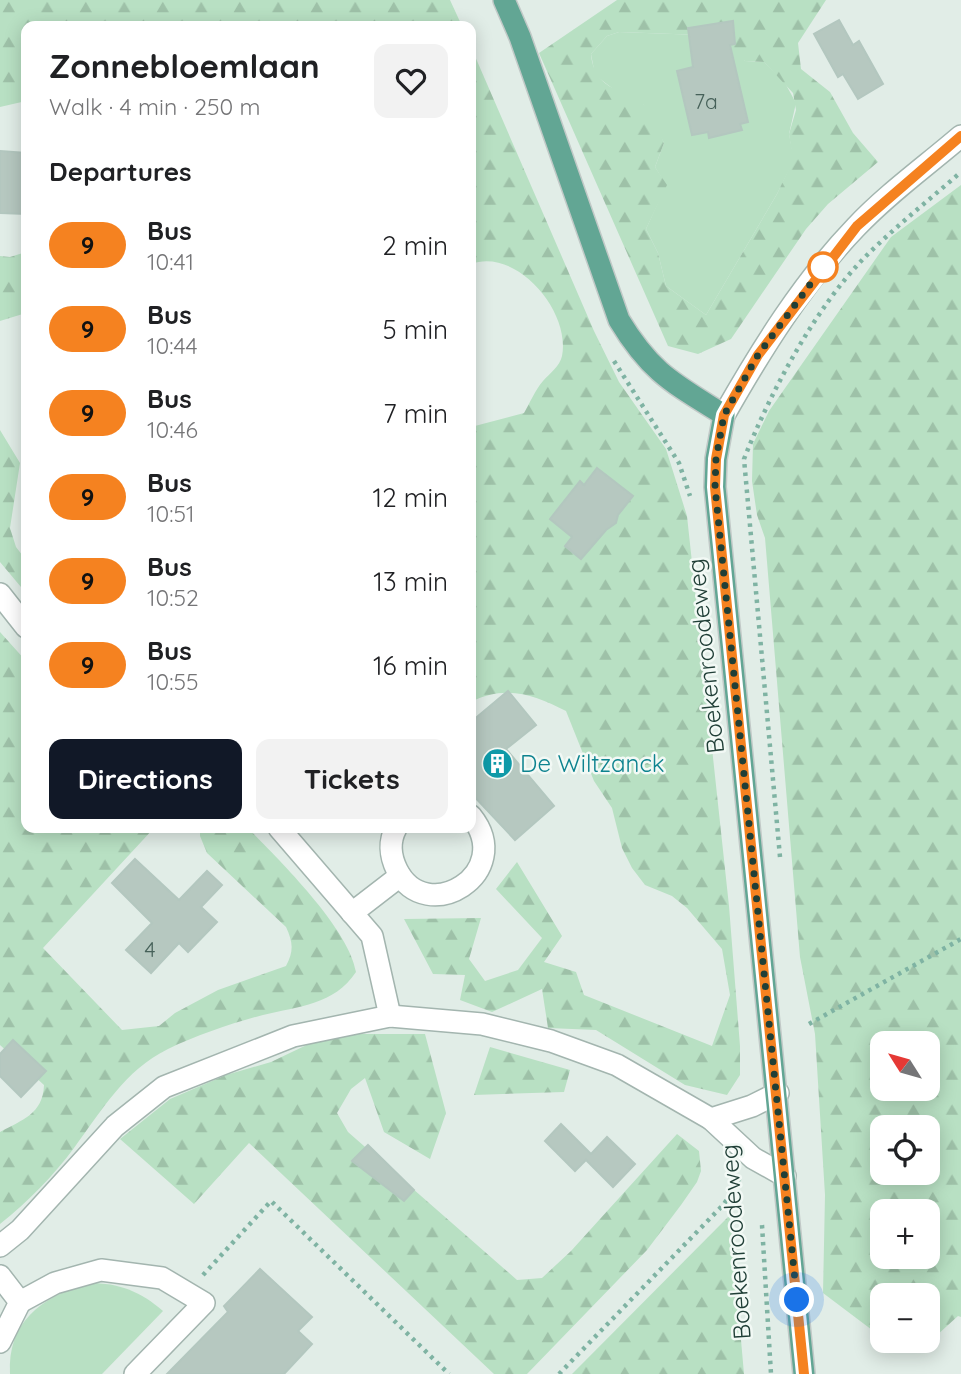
<!DOCTYPE html>
<meta charset="utf-8">
<style>
:root{--surface:#fff;--page:#f2f2f2;--text:#202124;--muted:#757577;--accent:#111827}
body{margin:0;font-family:Quicksand,sans-serif;background:var(--page);color:var(--text);height:100vh;display:flex;flex-direction:column;font-size:26px;white-space:nowrap}
*{box-sizing:border-box;margin:0}
p{font-size:23px;color:var(--muted)}
.icon{flex:none;width:38px;height:38px;fill:none;stroke:currentColor;stroke-width:2;stroke-linecap:round;stroke-linejoin:round}
.map{position:relative;flex:1;overflow:hidden}
.sheet{position:absolute;left:21px;top:21px;width:455px;height:812px;display:flex;flex-direction:column;background:var(--surface);border-radius:14px;box-shadow:0 4px 18px #0003}
.sheet>*{flex:none}
.badge{padding:0 14px;border-radius:23px;font-size:24px;line-height:46px}
.needle{width:46px;rotate:307deg}
.buttons{position:absolute;left:870px;top:1031px;display:grid;gap:14px}
.buttons a{display:grid;place-items:center;width:70px;height:70px;border-radius:14px;background:var(--surface);box-shadow:0 4px 18px #0003;font-size:35px}
.you{position:absolute;width:35px;height:35px;margin:-18px;border:5px solid #fff;border-radius:50%;background:#1a73e8;box-shadow:0 0 0 10px #1a73e833}
.map>.badge{position:absolute;translate:-50% -50%;box-shadow:0 0 0 4px #fff}
h2{padding:0 28px;font-size:26px;line-height:63px}
.round{display:grid;place-items:center;flex:none;width:74px;height:74px;border-radius:14px;background:var(--page)}
.head{display:flex;align-items:center;justify-content:space-between;height:119px;padding:0 28px}
h1{font-size:33px;font-weight:800;line-height:52px}
.cta{display:flex;gap:14px;margin-top:auto;padding:14px 28px}
.cta a{flex:1;height:80px;border-radius:14px;background:var(--accent);color:#fff;font-size:28px;font-weight:800;line-height:80px;text-align:center}
.cta a+a{background:var(--page);color:var(--text)}
ul{padding:0;list-style:none}
li{display:flex;align-items:center;gap:21px;height:84px;padding:0 28px}
li div{flex:1}
li b{display:block;font-size:26px}
li em{font-style:normal}
li .badge{min-width:77px;font-weight:700;text-align:center}
.map>svg:first-child{display:block}
</style>
<div class="map">
<svg width="961" height="1374" viewBox="0 0 961 1374">
<defs>
<pattern id="forest-firs" width="22" height="20" patternUnits="userSpaceOnUse" patternTransform="scale(1.75)"><rect width="22" height="20" fill="#b8e0c3"/><path d="M5 1l3.5 6h-7zM16 11l3.5 6h-7z" fill="#9ec1a8"/></pattern>
</defs>
<rect width="100%" height="100%" fill="#e1ede7"/>
<!-- green -->
<g fill="#b8e0c3">
<polygon points="713,31 745,61 764,62 785,83 796,103 789,134 794,160 777,194 706,315 666,286 658,253 646,229 666,185 655,167 664,143 644,105 621,95 595,75 591,54 607,36 619,32 700,35"/>
<path d="M85 1283C116 1282 139 1290 163 1311L102 1374H10C7 1322 41 1299 85 1283Z"/>
</g>
<!-- forest -->
<g fill="url(#forest-firs)" fill-rule="evenodd">
<polygon points="0,0 450,0 462,26 26,26 26,101 0,107"/>
<path d="M617 0H826L798 43 801 69 830 92 853 133 878 162 828 204 806 229 731 339 698 354 668 346 539 53ZM619 32 700 35 729 46 736 57 745 61 764 62 793 93 796 110 789 134 793 160 777 194 706 315 666 286 658 253 646 229 667 185 655 167 664 143C659 130 655 112 643 104 620 88 594 89 591 54L607 36Z"/>
<path d="M471 47 594 331 619 382 666 449 687 516 729 906 740 1046V1075L727 1095 685 1085 596 1030 548 1028 542 989 492 1012 460 1000 465 975 433 974 404 919 481 918 469 959 485 981 518 970 542 938 496 889 517 862 562 936 544 962 576 972 584 995 712 1046 730 995 722 949 687 908 672 896 645 885 632 868 622 848 612 808 594 781 566 711C535 695 505 684 471 702V427L524 413C530 403 535 390 543 381 550 373 560 366 562 356 571 311 516 247 471 264Z"/>
<path d="M961 185V1317L958 1316 936 1336H928V1295H882L880 1336 823 1293 825 1195 815 1034 800 957 765 538 757 515 752 481 753 444 769 411 891 237ZM882 1043H928V1088H882ZM882 1127H928V1172H882ZM882 1211H928V1256H882Z"/>
<polygon points="26,252 26,313 0,321 0,256 10,257"/>
<polygon points="0,430 20,463 10,528 16,547 26,560 26,593 0,562"/>
<path d="M0 632 26 661V828H154L43 948 122 1030 159 1026 175 1013 218 990 286 966C294 951 293 942 286 927L207 853 200 836V828H248C279 860 349 928 356 972 334 1005 299 1006 263 1015 232 1023 198 1035 168 1049 125 1070 102 1110 74 1148 54 1175 27 1203 0 1224V1132C22 1120 43 1114 44 1085L0 1045Z"/>
<polygon points="358,1034 425,1034 446,1113 430,1159 384,1132 365,1078 351,1089 337,1113 348,1132 517,1280 542,1278 571,1251 677,1134 699,1151 701,1171 697,1182 681,1205 647,1250 527,1374 494,1374 249,1143 194,1204 120,1139 170,1099 226,1075 271,1062 315,1041"/>
<polygon points="490,1047 570,1070 564,1092 474,1095"/>
<polygon points="730,1215 744,1374 572,1374"/>
</g>
<!-- building -->
<g fill="#b6c8c0" stroke="#b3c7bf" stroke-width="2">
<polygon points="839,20 853,45 859,41 883,84 858,99 843,74 838,77 814,34"/>
<polygon points="733,21 735,44 730,45 748,122 740,124 742,130 709,138 708,132 692,135 677,71 693,67 688,28"/>
<polygon points="0,151 26,153 26,214 0,213"/>
<polygon points="597,468 633,496 618,515 616,523 606,530 581,559 565,546 572,537 550,519 580,481 584,485"/>
<polygon points="508,691 536,725 506,749 554,806 515,840 471,793 471,722"/>
<polygon points="135,859 179,900 207,871 222,885 201,907 217,922 188,952 179,943 151,973 126,950 152,923 112,883"/>
<polygon points="13,1040 46,1071 21,1097 0,1076 0,1054"/>
<polygon points="561,1124 591,1154 607,1137 635,1164 613,1187 586,1160 575,1171 545,1141"/>
<polygon points="368,1145 414,1190 404,1201 352,1161"/>
<polygon points="260,1269 312,1317 298,1331 312,1344 284,1374 167,1374 228,1312 224,1306"/>
</g>
<g fill="none" stroke-linecap="round" stroke-linejoin="round">
<defs>
<g id="minor">
<path d="M724 415C761 350 803 282 856 227 887 194 926 166 961 136"/>
<polyline points="0,594 26,627"/>
<polyline points="279,828 372,936 390,1016"/>
<path d="M396 828C389 841 390 856 397 870 426 928 517 873 471 816"/>
<polyline points="352,913 400,876"/>
<polyline points="711,1119 753,1158 785,1176"/>
<polyline points="0,1246 20,1230 115,1126 164,1087 293,1036 390,1016 482,1024 551,1041 617,1065 711,1119 752,1106 778,1093"/>
<polyline points="0,1276 20,1302 0,1342"/>
<polyline points="20,1302 55,1283 101,1270 162,1278 204,1303 135,1374"/>
</g>
<path id="major" d="M504 0 520 37 619 320C651 373 673 383 724 415L716 459 715 487 804 1374"/>
</defs>
<!-- minor casing -->
<use href="#minor" stroke="#a3b5af" stroke-width="24"/>
<!-- major casing -->
<use href="#major" stroke="#c1c9c7" stroke-width="24"/>
<!-- path -->
<g stroke="#7fb3a3" stroke-width="4.5" stroke-dasharray="3.5 5" stroke-linecap="butt">
<polyline points="614,361 679,463 690,496"/>
<path d="M780 857 744 459C770 393 815 308 865 257 895 227 929 200 961 172"/>
<polyline points="809,1024 961,939"/>
<polyline points="762,1225 771,1374"/>
<polyline points="203,1275 271,1201 449,1374"/>
<polyline points="559,1374 724,1204 741,1176"/>
</g>
<!-- minor -->
<use href="#minor" stroke="#fff" stroke-width="21"/>
<!-- major -->
<use href="#major" stroke="#62a694" stroke-width="21"/>
</g>
<g fill="none" stroke-linecap="round" stroke-linejoin="round">
<defs>
<polyline id="line" points="804,1374 715,487 716,459 724,415 758,355 857,226 961,136"/>
</defs>
<!-- line casing -->
<use href="#line" stroke="#fff" stroke-width="16"/>
<!-- line -->
<use href="#line" stroke="#f58220" stroke-width="10"/>
<!-- walk -->
<polyline stroke="#203f37" stroke-width="7" stroke-dasharray="0 12.6" points="797,1300 715,487 716,459 724,415 758,355 823,267"/>
</g>
<!-- icons -->
<defs>
<symbol id="building-disc" viewBox="-11 -11 22 22"><circle r="9.5" fill="#0f9aa8" stroke="#f2f9f5"/><path d="M-4-6H4V6H1V3H-1V6H-4ZM-2.5-4.3h1.7v1.8h-1.7ZM.8-4.3h1.7v1.8H.8ZM-2.5-1h1.7V.8h-1.7ZM.8-1h1.7V.8H.8Z" fill="#fff"/></symbol>
</defs>
<g fill-rule="evenodd">
<use href="#building-disc" x="480" y="746" width="35" height="35"/>
</g>
<!-- markers -->
<circle fill="#fff" stroke="#f58220" stroke-width="3.5" cx="823" cy="267" r="14"/>
<g text-anchor="middle" stroke-width="5" stroke-linejoin="round" paint-order="stroke">
<!-- number labels -->
<g font-size="21" fill="#466159">
<text x="706" y="109">7a</text>
<text x="150" y="957">4</text>
</g>
<!-- street labels -->
<g font-size="24" fill="#203f37" stroke="#f2f9f5">
<text transform="translate(706 656) rotate(-96)" y="8">Boekenroodeweg</text>
<text transform="translate(736 1242) rotate(-94)" y="8">Boekenroodeweg</text>
</g>
<!-- culture labels -->
<g font-size="24" fill="#0d838f" stroke="#f2f9f5" text-anchor="start">
<text x="520" y="772">De Wiltzanck</text>
</g>
</g>
</svg>
<div class="buttons">
<a><svg class="needle" viewBox="-14 -14 28 28"><path d="M0-13l5 13h-10z" fill="#e53935"/><path d="M0 13l5-13h-10z" fill="#757577"/></svg></a>
<a><svg class="icon" aria-label="locate" viewBox="0 0 24 24"><circle cx="12" cy="12" r="6"/><path d="M12 2v4M12 18v4M2 12h4M18 12h4"/></svg></a>
<a>+</a>
<a>−</a>
</div>
<div class="you" style="left:797px;top:1300px"></div>
<section class="sheet">
<div class="head"><div><h1>Zonnebloemlaan</h1><p>Walk · 4 min · 250 m</p></div><a class="round"><svg class="icon" aria-label="heart" viewBox="0 0 24 24"><path d="M12 20l-8-8c-3-5 5-10 8-4 3-6 11-1 8 4z"/></svg></a></div>
<h2>Departures</h2>
<ul>
<li><span class="badge" style="background:#f58220;color:#111">9</span><div><b>Bus</b><p>10:41</p></div><em>2 min</em></li>
<li><span class="badge" style="background:#f58220;color:#111">9</span><div><b>Bus</b><p>10:44</p></div><em>5 min</em></li>
<li><span class="badge" style="background:#f58220;color:#111">9</span><div><b>Bus</b><p>10:46</p></div><em>7 min</em></li>
<li><span class="badge" style="background:#f58220;color:#111">9</span><div><b>Bus</b><p>10:51</p></div><em>12 min</em></li>
<li><span class="badge" style="background:#f58220;color:#111">9</span><div><b>Bus</b><p>10:52</p></div><em>13 min</em></li>
<li><span class="badge" style="background:#f58220;color:#111">9</span><div><b>Bus</b><p>10:55</p></div><em>16 min</em></li>
</ul>
<div class="cta"><a>Directions</a><a>Tickets</a></div>
</section>
</div>
